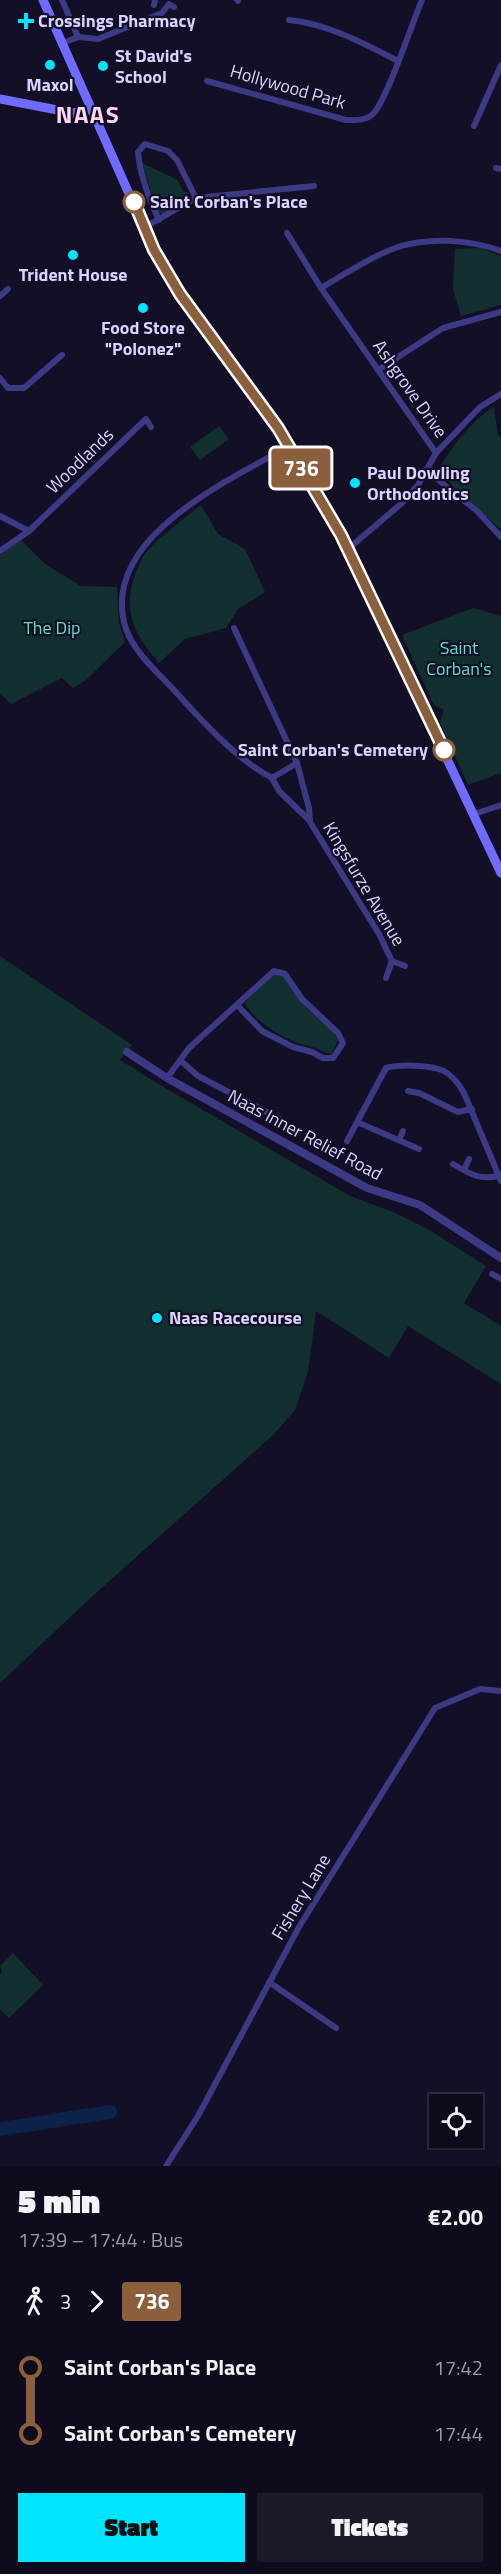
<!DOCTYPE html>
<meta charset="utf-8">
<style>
:root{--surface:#0e0b1c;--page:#1c1929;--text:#f1f3f6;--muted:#9b9ba3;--line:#2e2b3b;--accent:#00e5ff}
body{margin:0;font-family:"Titillium Web",sans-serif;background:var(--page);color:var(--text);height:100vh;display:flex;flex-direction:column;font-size:22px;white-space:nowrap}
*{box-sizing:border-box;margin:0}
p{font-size:20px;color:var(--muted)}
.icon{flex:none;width:33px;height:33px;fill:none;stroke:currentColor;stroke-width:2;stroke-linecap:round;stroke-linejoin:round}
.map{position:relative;height:2166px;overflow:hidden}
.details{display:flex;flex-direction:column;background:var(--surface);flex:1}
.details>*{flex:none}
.badge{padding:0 12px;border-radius:4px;font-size:21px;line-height:39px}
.tools{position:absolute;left:429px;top:2094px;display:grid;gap:12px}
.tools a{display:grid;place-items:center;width:54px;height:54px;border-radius:0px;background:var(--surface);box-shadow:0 2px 4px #0004,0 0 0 2px var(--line);font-size:30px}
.map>.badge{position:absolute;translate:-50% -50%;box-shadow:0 0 0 3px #fff}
.legs{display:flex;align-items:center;gap:9px;height:66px;padding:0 18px;font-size:20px}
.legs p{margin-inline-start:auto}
.headline{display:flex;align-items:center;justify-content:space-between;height:102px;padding:0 18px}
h1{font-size:33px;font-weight:800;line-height:45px}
.cta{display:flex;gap:12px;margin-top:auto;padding:12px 18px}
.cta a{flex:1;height:69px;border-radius:0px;background:var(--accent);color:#111;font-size:24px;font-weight:800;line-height:69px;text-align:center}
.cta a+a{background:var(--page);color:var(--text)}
ul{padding:0 18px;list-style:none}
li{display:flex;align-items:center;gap:21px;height:66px;font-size:22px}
li i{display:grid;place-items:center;width:9px;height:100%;margin:0 8px;background:currentColor}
li i::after{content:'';width:15px;height:15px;margin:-8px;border:4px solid;border-radius:50%;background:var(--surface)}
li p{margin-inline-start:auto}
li:first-child i{background:linear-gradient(#0000 50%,currentColor 0)}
li:last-child i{background:linear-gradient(currentColor 50%,#0000 0)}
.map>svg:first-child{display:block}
</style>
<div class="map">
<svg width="501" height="2166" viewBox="0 0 501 2166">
<rect width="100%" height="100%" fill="#130f26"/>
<!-- green -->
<g fill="#12302f">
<polygon points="142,163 178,180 183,191 189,193 189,197 163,214 158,213"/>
<polygon points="481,248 501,256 501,305 461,316 453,289 455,249"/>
<path d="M494 407 498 436 501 437V530C484 512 447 487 440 467 450 449 476 416 494 407Z"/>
<polygon points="219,426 229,439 200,460 190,447"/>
<path d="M201 505 218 534 245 549 265 592 238 609 226 628 185 639 159 663C135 635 122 612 135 575 139 565 143 554 151 547 166 532 185 518 201 505Z"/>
<polygon points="21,540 45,564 81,586 117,587 119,623 125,642 86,680 73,688 62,678 11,704 0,693 0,555"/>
<polygon points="473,608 501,616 501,773 468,785 440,722 444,710 434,705 402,635"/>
<polygon points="0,956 132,1045 120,1060 152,1080 350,1196 393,1212 428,1229 486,1266 464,1303 501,1326 501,1384 408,1326 389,1358 316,1311 308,1372 295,1410 273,1435 97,1592 0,1683"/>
<path d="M276 973C289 977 296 995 305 1006 314 1017 333 1028 338 1040L332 1053C324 1054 321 1049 314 1047 308 1045 301 1045 295 1042 276 1034 256 1021 245 1004L248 999Z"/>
<polygon points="13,1953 43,1985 9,2018 0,2009 0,1974 2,1972 0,1966"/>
</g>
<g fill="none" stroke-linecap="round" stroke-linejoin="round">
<!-- river -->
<polyline stroke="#0c2248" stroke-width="14" points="0,2129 110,2112"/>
<!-- minor -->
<g stroke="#3d3a85" stroke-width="6">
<polyline points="62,0 78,37"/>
<polyline points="237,0 238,1"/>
<polyline points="154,5 155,0"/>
<path d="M289 20C328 24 363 43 398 61"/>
<polyline points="63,43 78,37 98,39 162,13 169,4 174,7"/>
<path d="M207 81 346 120C355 120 366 121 373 114 387 100 412 23 422 0"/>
<polyline points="474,126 501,65"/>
<polyline points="496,168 501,169"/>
<path d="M159 220C149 199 140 175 138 152L145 144 168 151 177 160 196 198"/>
<polyline points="145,227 196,198 314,186"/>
<polyline points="287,233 321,288 436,453"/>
<path d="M321 288C345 274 370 257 395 248 428 237 469 239 501 251"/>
<polyline points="0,296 8,289"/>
<polyline points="378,370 443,328 501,312"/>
<polyline points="0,378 8,388 24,388 62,355"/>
<polyline points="427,471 477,511 501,537"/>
<polyline points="0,516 29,531"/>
<polyline points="348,549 402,503 418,485 436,453 480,407 501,394"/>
<polyline points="0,551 29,531 146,419 151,427"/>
<path d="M234 628 297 763 272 778C237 760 201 720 174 690 158 673 134 652 126 629 97 540 227 481 288 447"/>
<polyline points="297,763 309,808 310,822 379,934 392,961"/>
<polyline points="272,778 279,791 310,821"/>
<polyline points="474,814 501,805"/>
<polyline points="386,978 392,961 405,966"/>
<polyline points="181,1061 198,1076 280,1119"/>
<polyline points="167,1078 189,1048 274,971 285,974 302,999 338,1033 343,1043 333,1058 323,1058 312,1052 293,1047 262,1031 237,1005"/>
<polyline points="408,1091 419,1093 458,1112 472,1109"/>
<polyline points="357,1122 419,1149"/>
<polyline points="399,1140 403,1131"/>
<path d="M347 1141 386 1068C400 1064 431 1065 444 1071 453 1076 459 1084 464 1093L501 1181"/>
<path d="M453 1164C470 1174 479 1180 498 1176"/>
<polyline points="464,1170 469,1159"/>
<polyline points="492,1274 501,1279"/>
<polyline points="269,1982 336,2028"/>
<polyline points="166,2166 198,2116 299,1927 435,1708 480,1689 501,1691"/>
</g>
<!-- tertiary -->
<polyline stroke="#3d3a85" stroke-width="8" points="127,1052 167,1078 367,1188 420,1205 501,1258"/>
<!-- secondary -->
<g stroke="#6f6bff" stroke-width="9">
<polyline points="43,0 154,250 190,309 278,428 341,535 501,873"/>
<polyline points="0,99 73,113 91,109"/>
</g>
</g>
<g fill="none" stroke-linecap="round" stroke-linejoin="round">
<defs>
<polyline id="line-1" points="134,202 154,250 180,294 278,428 341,535 444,750"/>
</defs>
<!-- line-1 casing -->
<use href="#line-1" stroke="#fff" stroke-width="14"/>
<!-- line-1 -->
<use href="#line-1" stroke="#8b5e3c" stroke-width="9"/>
</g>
<!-- markers -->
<g fill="#00e5ff" stroke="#130f26" stroke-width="2">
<path d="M23 12h6v6h6v6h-6v6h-6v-6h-6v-6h6z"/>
<circle cx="50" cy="65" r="6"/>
<circle cx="103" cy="66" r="6"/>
<circle cx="73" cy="255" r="6"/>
<circle cx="143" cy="308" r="6"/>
<circle cx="355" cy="483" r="6"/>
<circle cx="157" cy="1318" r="6"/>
</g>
<g fill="#fff" stroke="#8b5e3c" stroke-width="3">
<circle cx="134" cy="202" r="10"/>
<circle cx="444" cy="750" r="10"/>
</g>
<g text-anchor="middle" stroke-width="4.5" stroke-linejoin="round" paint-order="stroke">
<!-- poi labels -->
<g font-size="18" font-weight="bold" fill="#d9d4ff" stroke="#130f26" text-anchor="start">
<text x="38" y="27">Crossings Pharmacy</text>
<text x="115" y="62">St David's<tspan x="115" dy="21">School</tspan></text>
<text x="50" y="91" text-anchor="middle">Maxol</text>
<text x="73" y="281" text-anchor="middle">Trident House</text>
<text x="143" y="334" text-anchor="middle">Food Store<tspan x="143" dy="21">"Polonez"</tspan></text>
<text x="367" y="479">Paul Dowling<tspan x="367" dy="21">Orthodontics</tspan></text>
<text x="169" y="1324">Naas Racecourse</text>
</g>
<!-- street labels -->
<g font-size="18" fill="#d9d4ff" stroke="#130f26">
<text transform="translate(288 87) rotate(16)" y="6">Hollywood Park</text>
<text transform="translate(410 389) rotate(55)" y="6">Ashgrove Drive</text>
<text transform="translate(80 461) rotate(-44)" y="6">Woodlands</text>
<text transform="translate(364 884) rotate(59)" y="6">Kingsfurze Avenue</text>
<text transform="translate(305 1135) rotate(28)" y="6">Naas Inner Relief Road</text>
<text transform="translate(301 1897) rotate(-59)" y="6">Fishery Lane</text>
</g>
<!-- stop labels -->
<g font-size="18" font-weight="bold" fill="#d9d4ff" stroke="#130f26" text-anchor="start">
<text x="150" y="208">Saint Corban's Place</text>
<text x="428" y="756" text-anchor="end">Saint Corban's Cemetery</text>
</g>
<!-- park labels -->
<g font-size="18" fill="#5fe0c0" stroke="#130f26">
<text x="52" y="634">The Dip</text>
<text x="459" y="654">Saint<tspan x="459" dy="21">Corban's</tspan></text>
</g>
<!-- district labels -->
<g font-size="24" font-weight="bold" letter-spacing="1.5" fill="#ffd6f0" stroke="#130f26">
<text x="88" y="123">NAAS</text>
</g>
</g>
</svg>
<div class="tools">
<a><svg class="icon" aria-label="locate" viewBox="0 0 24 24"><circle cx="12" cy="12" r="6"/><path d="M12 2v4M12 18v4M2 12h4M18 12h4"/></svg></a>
</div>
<b class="badge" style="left:301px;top:468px;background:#8b5e3c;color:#fff">736</b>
</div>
<section class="details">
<div class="headline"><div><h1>5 min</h1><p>17:39 – 17:44 · Bus</p></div><b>€2.00</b></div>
<div class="legs"><svg class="icon" aria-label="walk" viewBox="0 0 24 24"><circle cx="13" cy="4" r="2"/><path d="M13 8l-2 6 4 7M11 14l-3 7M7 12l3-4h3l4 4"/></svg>3<svg class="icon" aria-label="forward" viewBox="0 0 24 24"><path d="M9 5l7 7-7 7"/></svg><b class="badge" style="background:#8b5e3c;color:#fff">736</b></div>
<ul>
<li><i style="color:#8b5e3c"></i><b>Saint Corban's Place</b><p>17:42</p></li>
<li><i style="color:#8b5e3c"></i><b>Saint Corban's Cemetery</b><p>17:44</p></li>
</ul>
<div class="cta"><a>Start</a><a>Tickets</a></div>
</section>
